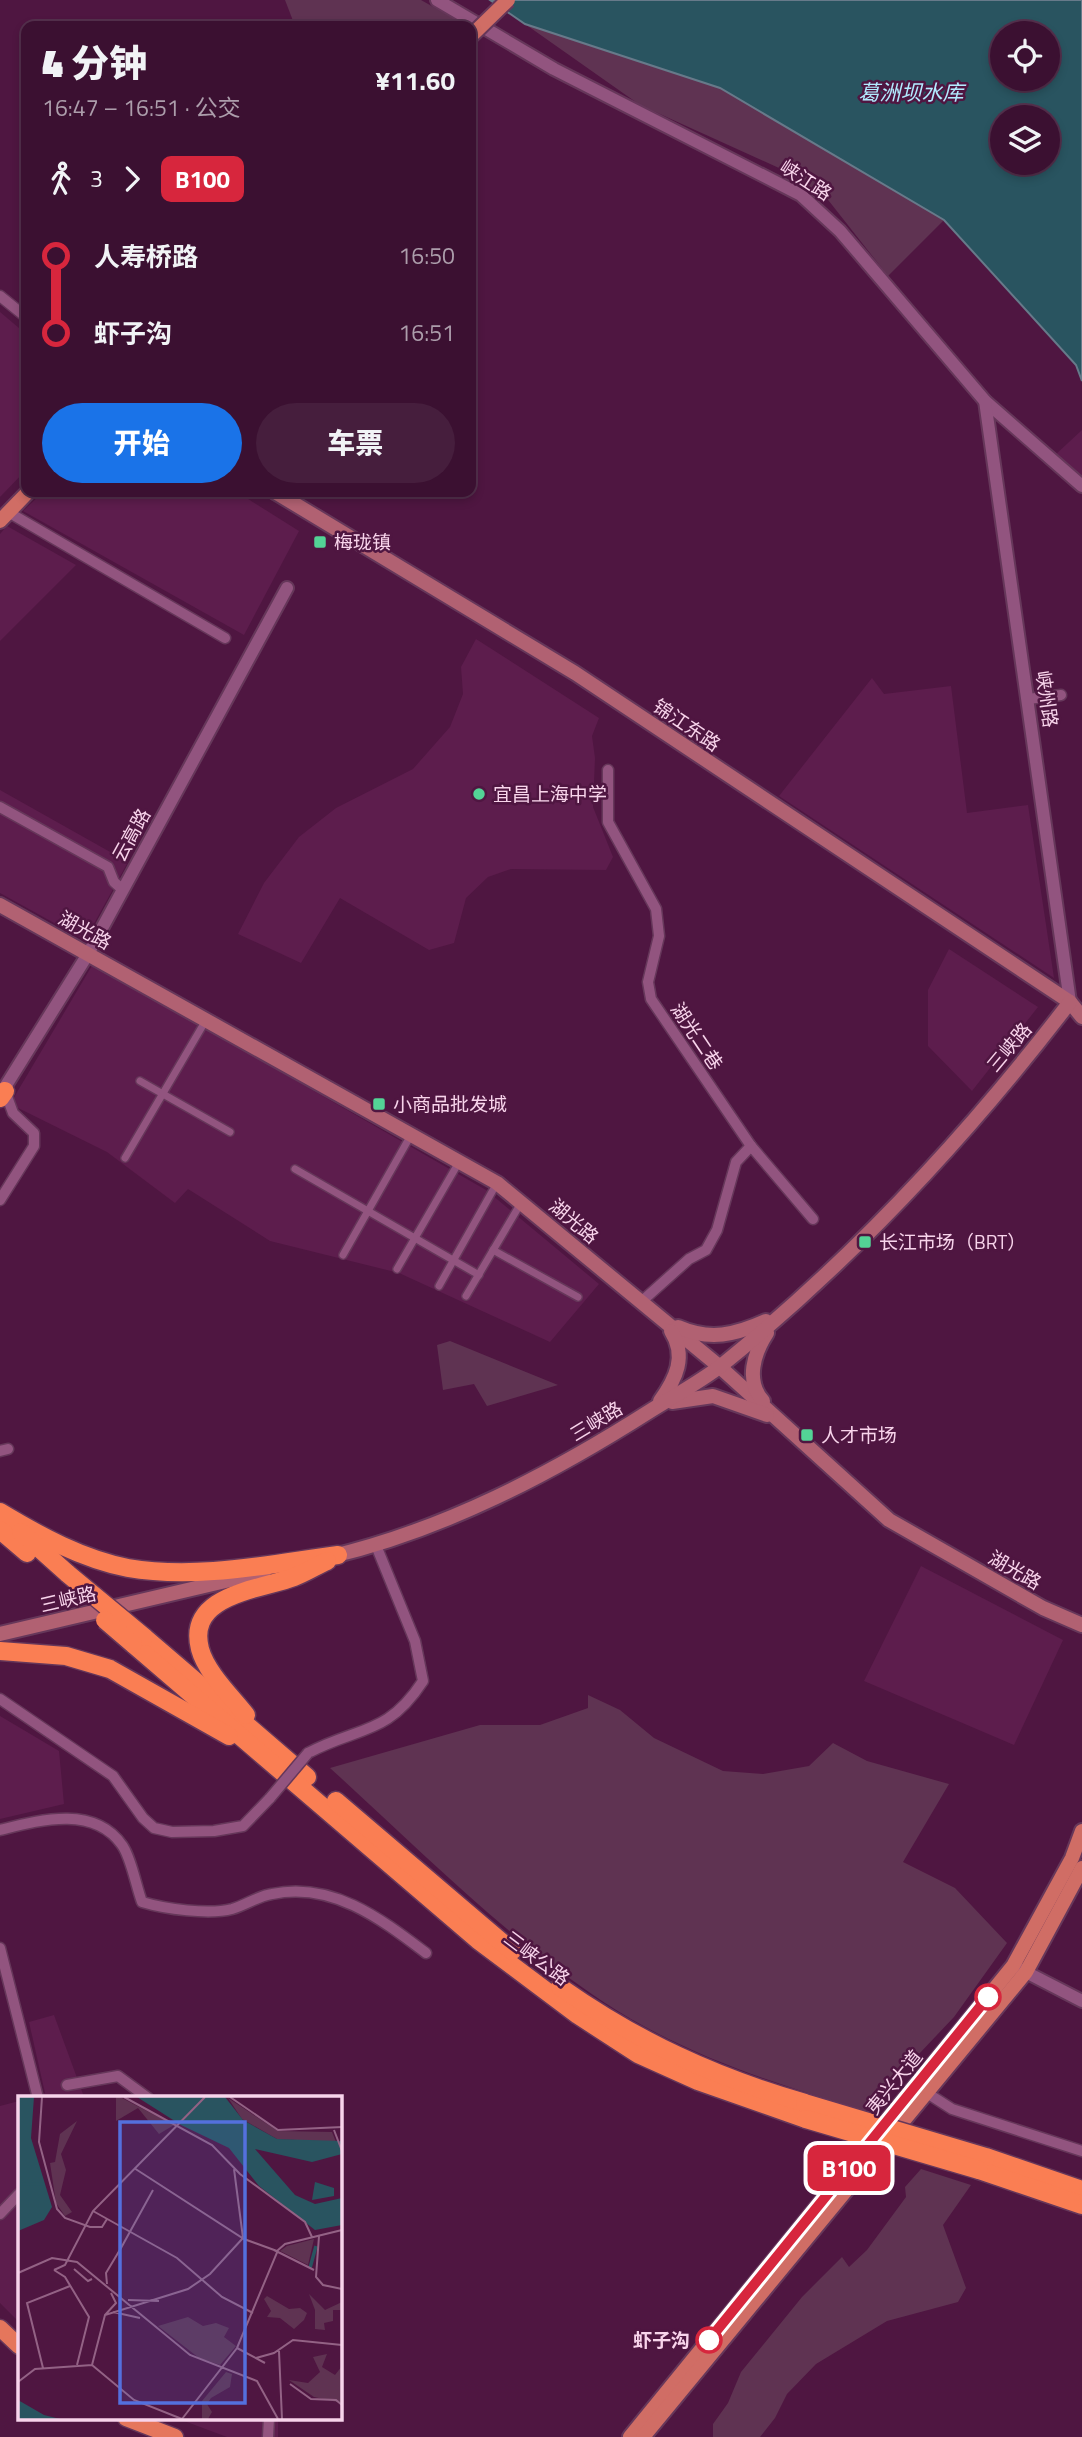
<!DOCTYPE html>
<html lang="zh">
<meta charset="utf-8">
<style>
:root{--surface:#3b1031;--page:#461e3d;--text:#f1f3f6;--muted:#ac9dab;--line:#54304d;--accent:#1a73e8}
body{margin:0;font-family:"Titillium Web","Noto Sans SC",sans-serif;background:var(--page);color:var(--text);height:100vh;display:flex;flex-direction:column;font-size:26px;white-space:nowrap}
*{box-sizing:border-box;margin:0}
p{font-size:23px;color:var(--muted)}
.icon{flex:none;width:38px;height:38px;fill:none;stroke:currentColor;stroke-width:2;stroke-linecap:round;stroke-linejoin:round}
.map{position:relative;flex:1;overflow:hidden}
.details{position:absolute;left:21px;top:21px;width:455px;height:476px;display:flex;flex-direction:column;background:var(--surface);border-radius:14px;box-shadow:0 4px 10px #0003,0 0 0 2px var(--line)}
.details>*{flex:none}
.badge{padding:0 14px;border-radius:10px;font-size:24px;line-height:46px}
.buttons{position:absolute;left:990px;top:21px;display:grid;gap:14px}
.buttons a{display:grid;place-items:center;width:70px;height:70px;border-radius:50%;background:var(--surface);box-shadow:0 4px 10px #0003,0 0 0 2px var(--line);font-size:35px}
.map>.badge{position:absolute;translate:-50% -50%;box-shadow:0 0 0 4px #fff}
.legs{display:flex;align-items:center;gap:10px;height:77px;padding:0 21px;font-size:23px}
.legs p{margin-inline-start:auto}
.headline{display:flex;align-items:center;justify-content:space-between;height:119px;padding:0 21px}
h1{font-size:38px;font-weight:800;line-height:52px}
.action{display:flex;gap:14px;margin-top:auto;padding:14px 21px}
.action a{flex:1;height:80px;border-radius:42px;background:var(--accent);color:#fff;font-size:28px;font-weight:800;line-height:80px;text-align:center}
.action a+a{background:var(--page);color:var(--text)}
ul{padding:0 21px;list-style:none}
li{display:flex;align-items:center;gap:24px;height:77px;font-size:26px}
li i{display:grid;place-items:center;width:10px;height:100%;margin:0 9px;background:currentColor}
li i::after{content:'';width:18px;height:18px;margin:-9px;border:5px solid;border-radius:50%;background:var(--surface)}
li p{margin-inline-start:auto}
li:first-child i{background:linear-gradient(#0000 50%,currentColor 0)}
li:last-child i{background:linear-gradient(currentColor 50%,#0000 0)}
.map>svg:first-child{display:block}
</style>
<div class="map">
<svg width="1082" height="2437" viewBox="0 0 1082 2437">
<rect width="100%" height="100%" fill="#4f1641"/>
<!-- built -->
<g fill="#5d1d4d">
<polygon points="0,312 26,334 26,470 0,497"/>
<polygon points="1082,430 1082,479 1054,456"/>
<polygon points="43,492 237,492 299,531 244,635 23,511"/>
<polygon points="7,526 76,565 0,641 0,534"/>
<polygon points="476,639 599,718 592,736 595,758 593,807 613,857 606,870 511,869 488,877 466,898 454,943 429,950 340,898 301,963 238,934 264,883 299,837 336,808 413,769 450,727 463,694 461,667"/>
<polygon points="872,678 884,694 951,686 967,813 1028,805 1054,978 779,796"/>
<polygon points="0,790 128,862 85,940 0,893"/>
<polygon points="949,949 1038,1007 972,1091 928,1046 928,990"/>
<polygon points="93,964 486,1190 599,1284 550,1342 399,1273 270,1241 188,1189 175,1203 107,1152 10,1104"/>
<polygon points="921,1566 1063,1640 1014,1745 864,1681"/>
<polygon points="0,1716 59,1751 64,1804 0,1819"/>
<polygon points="54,2015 84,2097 32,2097 45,2093 29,2022"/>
<polygon points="19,2101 19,2322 0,2303 0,2106"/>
<polygon points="176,2418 278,2418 278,2437 227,2437"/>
</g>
<!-- green -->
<g fill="#5f3352">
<polygon points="285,0 421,0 467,26 295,26"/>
<polygon points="525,24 720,88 944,220 888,276 825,196 779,168 640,105"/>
<polygon points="450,1341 558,1385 487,1406 474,1384 443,1390 437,1345"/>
<path d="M588 1695 620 1710 654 1738 723 1771 763 1774 809 1766 833 1743 867 1761 949 1784 903 1862 955 1888 1007 1943 954 2017 865 2111C776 2084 684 2055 605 2003 505 1937 418 1848 330 1768L480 1725H540L588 1708Z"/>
<polygon points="921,2169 971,2185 943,2225 966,2288 958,2302 887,2321 816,2364 787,2394 775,2418 760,2437 713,2437 713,2424 728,2403 741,2372 802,2297 842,2257 849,2267 867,2250 906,2197 905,2187"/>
</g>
<!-- water -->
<path fill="#295460" stroke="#677a8a" stroke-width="2" fill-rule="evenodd" d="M490 0H1082V381L1076 365 944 220 720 88 525 24ZM1003 33H1048V79H1003ZM1003 117H1048V163H1003Z"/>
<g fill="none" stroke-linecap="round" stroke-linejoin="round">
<defs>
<g id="pedestrian">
<polyline points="140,1081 230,1132"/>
<polyline points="125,1158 206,1020"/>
<polyline points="295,1169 479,1275"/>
<polyline points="493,1250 578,1297"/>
<polyline points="343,1255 411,1135"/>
<polyline points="397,1269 459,1162"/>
<polyline points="439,1286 497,1183"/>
<polyline points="466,1296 521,1203"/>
</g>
<g id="minor">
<polyline points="0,296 26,317"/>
<polyline points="8,512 225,638"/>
<polyline points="1028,699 1061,695"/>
<polyline points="608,770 608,822 656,909 659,936 648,982 651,999 751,1146 813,1219"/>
<polyline points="0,807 108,867 114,882 123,890"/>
<polyline points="0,1200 34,1146 34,1133 13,1113 5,1091"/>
<polyline points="641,1302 689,1259 706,1250 717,1230 736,1162 751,1146"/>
<polyline points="0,1451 8,1449"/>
<polyline points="0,1699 113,1776 143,1818 154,1828 172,1832 214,1831 243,1826 270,1798"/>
<path d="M308 1753C359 1726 387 1736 423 1681L415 1641 375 1543"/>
<path d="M0 1830C40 1820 94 1805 122 1845 131 1857 136 1886 142 1902 165 1909 209 1915 232 1909 246 1905 258 1896 272 1894 332 1881 381 1919 426 1953"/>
<polyline points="0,1948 38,2098"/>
<polyline points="67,2085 118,2076 148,2098"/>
<polyline points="927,2093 952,2109 1082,2151"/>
<polyline points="0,2214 19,2194"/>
<polyline points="268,2437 269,2418"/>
</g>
<g id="tertiary">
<polyline points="437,0 554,69 801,195 840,231 985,401 1082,486"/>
<polyline points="985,401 1070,1002"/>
<polyline points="0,1095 88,954 287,588"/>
<polyline points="1020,1969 1082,2001"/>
</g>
<g id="secondary">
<polyline points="275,492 575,673 1070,1002 1082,1017"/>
<polyline points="0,905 497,1183 720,1367 889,1520 1043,1608 1082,1625"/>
<path d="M678 1327C710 1341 735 1335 766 1321"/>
<path d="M660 1401C676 1379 687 1356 671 1331"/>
<path d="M763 1401C745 1381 754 1353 767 1333"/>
<polyline points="672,1402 713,1396 767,1415"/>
<path d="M329 1557C444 1530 551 1474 650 1411 674 1396 700 1382 722 1365 852 1260 969 1134 1070 1002"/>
<polyline points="0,1634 264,1572"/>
</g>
<g id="primary">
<polyline points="0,521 28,492"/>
<polyline points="630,2437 1013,1966 1072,1858 1082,1831"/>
<polyline points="643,2437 1026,1972 1082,1868"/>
</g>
<g id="trunk">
<polyline points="0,2328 19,2346"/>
<polyline points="126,2418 175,2437"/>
</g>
<g id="motorway">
<polyline points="0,1098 5,1091"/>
<path d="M0 1512C40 1536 82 1559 128 1568 197 1580 270 1564 338 1555"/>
<polyline points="0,1530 27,1553"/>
<polyline points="21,1532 68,1574"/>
<polyline points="144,1637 307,1777"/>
<polyline points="133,1644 478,1940 578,2015 638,2054 698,2081 806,2119"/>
<polyline points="0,1651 66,1656 110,1669 229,1736"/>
<path d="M246 1715C231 1696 206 1672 200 1649 186 1594 260 1590 294 1577 305 1573 316 1566 327 1561"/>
<polyline points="336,1801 512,1951"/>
<path d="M560 1987C637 2041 714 2077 805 2103"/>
<polyline points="986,2157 1082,2190"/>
<polyline points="979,2170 1082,2205"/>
</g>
</defs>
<!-- pedestrian casing -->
<use href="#pedestrian" stroke="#66375a" stroke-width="10"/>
<!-- minor casing -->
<use href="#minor" stroke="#66375a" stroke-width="13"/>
<!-- tertiary casing -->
<use href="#tertiary" stroke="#66375a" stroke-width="16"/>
<!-- secondary casing -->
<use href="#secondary" stroke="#66375a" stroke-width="18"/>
<!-- primary casing -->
<use href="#primary" stroke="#66375a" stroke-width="18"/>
<!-- trunk casing -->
<use href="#trunk" stroke="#66375a" stroke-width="19"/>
<!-- motorway casing -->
<use href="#motorway" stroke="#66375a" stroke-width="21"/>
<!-- pedestrian -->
<use href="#pedestrian" stroke="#92547f" stroke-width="7"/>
<!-- minor -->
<use href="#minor" stroke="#92547f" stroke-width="10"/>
<!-- tertiary -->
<use href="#tertiary" stroke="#92547f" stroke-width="12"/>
<!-- secondary -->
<use href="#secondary" stroke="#b16172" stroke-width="14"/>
<!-- primary -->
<use href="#primary" stroke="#d06d65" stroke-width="14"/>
<!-- trunk -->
<use href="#trunk" stroke="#e5765c" stroke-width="16"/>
<!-- motorway -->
<use href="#motorway" stroke="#fa7e53" stroke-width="18"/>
<defs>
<polyline id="minor-bridge" points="270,1798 308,1753"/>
<polyline id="primary-bridge" points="471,36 508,0"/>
<g id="motorway-bridge">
<polyline points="68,1574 144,1637"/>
<polyline points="105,1620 133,1644"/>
<polyline points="805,2103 986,2157"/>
<polyline points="806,2119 979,2170"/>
</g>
</defs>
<!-- minor-bridge casing -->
<use href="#minor-bridge" stroke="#66375a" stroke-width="13" stroke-linecap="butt"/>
<!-- primary-bridge casing -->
<use href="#primary-bridge" stroke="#66375a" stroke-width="18" stroke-linecap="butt"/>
<!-- motorway-bridge casing -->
<use href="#motorway-bridge" stroke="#66375a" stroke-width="21" stroke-linecap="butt"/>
<!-- minor-bridge -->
<use href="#minor-bridge" stroke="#92547f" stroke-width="10"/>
<!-- primary-bridge -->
<use href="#primary-bridge" stroke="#d06d65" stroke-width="14"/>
<!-- motorway-bridge -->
<use href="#motorway-bridge" stroke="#fa7e53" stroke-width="18"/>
</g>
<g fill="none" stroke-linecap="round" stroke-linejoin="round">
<defs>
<polyline id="line-1" points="709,2340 988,1997"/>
</defs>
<!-- line-1 casing -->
<use href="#line-1" stroke="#fff" stroke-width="16"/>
<!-- line-1 -->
<use href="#line-1" stroke="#d7263d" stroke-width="10"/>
</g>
<!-- markers -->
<g fill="#53d396" stroke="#4f1641" stroke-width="2.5">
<rect x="313" y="535" width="14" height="14" rx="3.5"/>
<circle cx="479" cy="794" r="7"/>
<rect x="372" y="1097" width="14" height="14" rx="3.5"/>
<rect x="858" y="1235" width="14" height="14" rx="3.5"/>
<rect x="800" y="1428" width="14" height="14" rx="3.5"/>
</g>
<g fill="#fff" stroke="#d7263d" stroke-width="3.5">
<circle cx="988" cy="1997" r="12"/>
<circle cx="709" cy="2340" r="12"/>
</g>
<g text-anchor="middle" stroke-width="5" stroke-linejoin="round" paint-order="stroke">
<!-- street labels -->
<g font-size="19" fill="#f8d4eb" stroke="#4f1641">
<text transform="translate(806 180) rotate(33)" y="7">峡江路</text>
<text transform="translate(1047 699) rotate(82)" y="7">峡州路</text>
<text transform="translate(687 725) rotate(34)" y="7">锦江东路</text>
<text transform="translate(131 835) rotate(-61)" y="7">云高路</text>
<text transform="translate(85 930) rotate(29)" y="7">湖光路</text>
<text transform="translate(697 1036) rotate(56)" y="7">湖光二巷</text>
<text transform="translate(1009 1047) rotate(-50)" y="7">三峡路</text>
<text transform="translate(574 1221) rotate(40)" y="7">湖光路</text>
<text transform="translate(596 1421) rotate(-31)" y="7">三峡路</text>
<text transform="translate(1015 1570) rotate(30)" y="7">湖光路</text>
<text transform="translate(68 1599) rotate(-13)" y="7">三峡路</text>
<text transform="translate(537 1958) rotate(37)" y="7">三峡公路</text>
<text transform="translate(894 2082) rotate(-51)" y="7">夷兴大道</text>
</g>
<!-- poi labels -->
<g font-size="19" fill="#f8d4eb" stroke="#4f1641" text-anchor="start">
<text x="334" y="549">梅珑镇</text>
<text x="493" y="801">宜昌上海中学</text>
<text x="393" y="1111">小商品批发城</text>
<text x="879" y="1249">长江市场（BRT）</text>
<text x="821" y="1442">人才市场</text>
</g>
<!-- stop labels -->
<g font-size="19" font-weight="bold" fill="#f8d4eb" stroke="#4f1641" text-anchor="end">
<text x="690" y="2347">虾子沟</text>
</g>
<!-- water labels -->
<g font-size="21" font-style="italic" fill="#b2ecff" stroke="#4f1641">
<text x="911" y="100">葛洲坝水库</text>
</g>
</g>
<!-- overview -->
<g transform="translate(18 2096)">
<rect width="324" height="324" fill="#4f1641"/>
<path d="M98 1H102L156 29 141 38 120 12 98 25ZM210 2 260 35 314 36 318 46 259 43 224 23ZM59 25 43 58 48 74 42 99 54 116 47 120 38 107 32 67 37 66 42 38ZM296 143 290 169 262 155 269 150ZM291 198 307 214 324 206V214H315V225L306 227 307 234 297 233V214ZM249 200 271 213 282 212 289 217 286 224 276 233 262 222 249 221 253 215 246 203ZM170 221 185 230 198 227 211 232 206 241 218 250 202 269 181 262 140 230ZM309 258 304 271 317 279 324 270V307L296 301 271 284 290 287 302 276 295 261ZM208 276 214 278 212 291 193 302 189 308 194 316 190 323H184V305Z" fill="#5f3352"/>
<path d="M0 1H16L13 42 34 111 26 124 0 135ZM119 1H207L225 24 259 43 324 45V58L294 66 237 53 277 99 297 108 324 102V129L297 134 241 90 211 52 163 29ZM297 86 316 92V100L294 104ZM0 304 26 319 42 323H0Z" fill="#295460"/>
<path fill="none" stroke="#295460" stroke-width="3.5" d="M0 88H26M292 172 298 150"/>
<path fill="none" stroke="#936285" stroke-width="2" d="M24 1 21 46 39 113 47 122 72 131H84L89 123M106 1 194 49 222 78 287 126 294 141M212 1 260 34 324 31M316 34 324 55M116 72 226 143 259 155M216 73 225 142M75 115 159 162 204 201 235 217M301 140 298 181 305 189 324 193M103 152 135 94M256 154 296 174M56 173 70 185 74 183M36 174 47 169 75 115 187 1M36 174 47 181 71 221 59 269M0 177 34 162 59 166 172 259 239 285 260 323M89 188 88 177 103 152M110 204 141 205M95 216 122 222M87 219 98 207 93 197M219 252 247 267M261 255 264 323M238 262 256 257 275 244 324 249M74 269 87 219 170 193 192 178 225 142M25 272 9 207 52 190M0 286 17 273 74 269 116 304 164 323M272 288 293 303 318 304 324 309M164 323 219 252 260 154 267 148 324 134"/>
<path fill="#5470dd" fill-opacity="0.15" stroke="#5470dd" stroke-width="3.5" d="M102 26H227V307H102Z"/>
<rect width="324" height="324" fill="none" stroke="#f8d4eb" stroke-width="3.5"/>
</g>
</svg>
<div class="buttons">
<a><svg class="icon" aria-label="locate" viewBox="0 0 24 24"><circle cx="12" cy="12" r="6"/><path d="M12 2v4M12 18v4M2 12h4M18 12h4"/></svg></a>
<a><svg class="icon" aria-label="layers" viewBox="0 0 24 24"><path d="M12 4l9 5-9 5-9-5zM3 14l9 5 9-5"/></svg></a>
</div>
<b class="badge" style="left:849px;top:2168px;background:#d7263d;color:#fff">B100</b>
<section class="details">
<div class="headline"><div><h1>4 分钟</h1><p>16:47 – 16:51 · 公交</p></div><b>¥11.60</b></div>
<div class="legs"><svg class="icon" aria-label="walk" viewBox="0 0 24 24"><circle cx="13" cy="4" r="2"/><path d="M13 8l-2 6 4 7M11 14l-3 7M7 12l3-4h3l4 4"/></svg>3<svg class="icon" aria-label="forward" viewBox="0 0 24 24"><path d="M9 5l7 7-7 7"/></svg><b class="badge" style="background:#d7263d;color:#fff">B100</b></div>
<ul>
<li><i style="color:#d7263d"></i><b>人寿桥路</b><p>16:50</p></li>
<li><i style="color:#d7263d"></i><b>虾子沟</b><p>16:51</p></li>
</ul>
<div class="action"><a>开始</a><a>车票</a></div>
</section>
</div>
